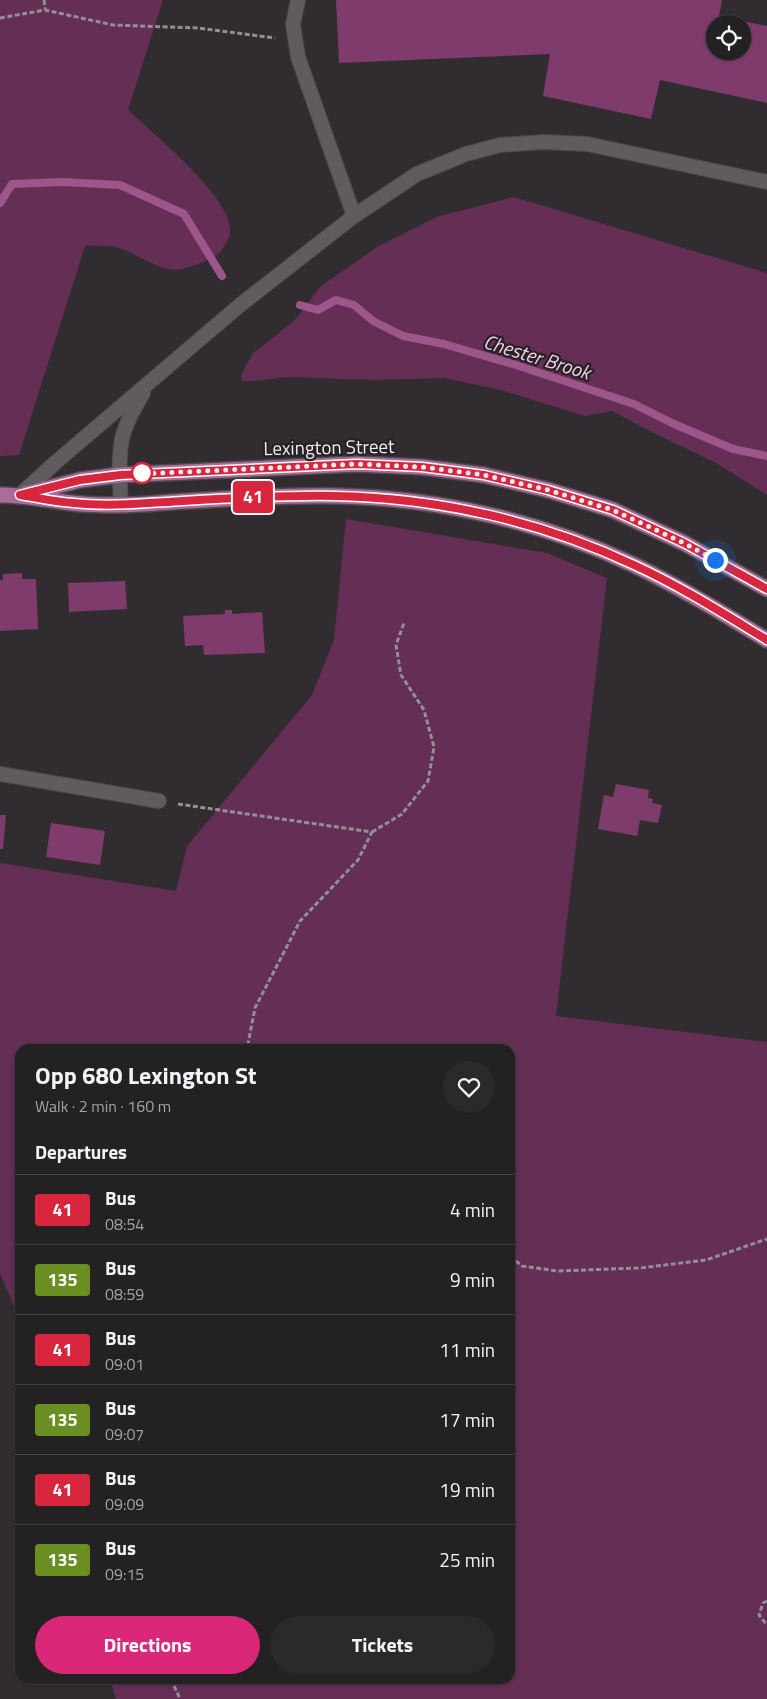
<!DOCTYPE html>
<meta charset="utf-8">
<style>
:root{--surface:#242123;--page:#2c292b;--text:#f1f3f6;--muted:#a3a3a6;--line:#413e41;--accent:#db2777}
body{margin:0;font-family:"Titillium Web",sans-serif;background:var(--page);color:var(--text);height:100vh;display:flex;flex-direction:column;font-size:19px;white-space:nowrap}
*{box-sizing:border-box;margin:0}
p{font-size:16px;color:var(--muted)}
.icon{flex:none;width:28px;height:28px;fill:none;stroke:currentColor;stroke-width:2;stroke-linecap:round;stroke-linejoin:round}
.map{position:relative;flex:1;overflow:hidden}
.panel{position:absolute;left:15px;top:1044px;width:500px;height:640px;display:flex;flex-direction:column;background:var(--surface);border-radius:15px;box-shadow:0 1px 4px #0004,0 0 0 1px var(--line)}
.panel>*{flex:none}
.badge{padding:0 10px;border-radius:4px;font-size:18px;line-height:32px}
.buttons{position:absolute;left:706px;top:15px;display:grid;gap:10px}
.buttons a{display:grid;place-items:center;width:45px;height:45px;border-radius:50%;background:var(--surface);box-shadow:0 1px 4px #0004,0 0 0 1px var(--line);font-size:25px}
.you{position:absolute;width:25px;height:25px;margin:-12px;border:4px solid #fff;border-radius:50%;background:#1a73e8;box-shadow:0 0 0 8px #1a73e833}
.map>.badge{position:absolute;translate:-50% -50%;box-shadow:0 0 0 2px #fff}
h2{padding:0 20px;font-size:19px;line-height:45px}
.round{display:grid;place-items:center;flex:none;width:52px;height:52px;border-radius:26px;background:var(--page)}
.headline{display:flex;align-items:center;justify-content:space-between;height:85px;padding:0 20px}
h1{font-size:24px;font-weight:700;line-height:38px}
.cta{display:flex;gap:10px;margin-top:auto;padding:10px 20px}
.cta a{flex:1;height:58px;border-radius:30px;background:var(--accent);color:#fff;font-size:20px;font-weight:700;line-height:58px;text-align:center}
.cta a+a{background:var(--page);color:var(--text)}
ul{padding:0;list-style:none}
li{display:flex;align-items:center;gap:15px;height:70px;padding:0 20px;border-top:1px solid var(--line)}
li div{flex:1}
li b{display:block;font-size:19px}
li em{font-style:normal}
li .badge{min-width:55px;font-weight:700;text-align:center}
.map>svg:first-child{display:block}
</style>
<div class="map">
<svg width="767" height="1699" viewBox="0 0 767 1699">
<rect width="100%" height="100%" fill="#302c2f"/>
<!-- green -->
<g fill="#642e55">
<path d="M0 0H163L128 110C152 133 236 200 230 234 229 239 224 247 221 251 214 259 187 269 176 270 158 270 136 253 119 248 109 245 95 246 85 246L19 455 0 456Z"/>
<polygon points="514,197 767,273 767,495 716,463 650,431 612,411 585,416 501,390 444,378 374,380 288,377 255,381 242,381 241,375 253,353 294,321 321,286 377,247 437,217"/>
<polygon points="346,519 547,553 607,578 556,1016 767,1042 767,1699 116,1699 110,1679 510,1679 510,1049 20,1049 20,1321 0,1273 0,863 176,891 187,846 312,695 334,640"/>
</g>
<g fill="none" stroke-linecap="round" stroke-linejoin="round">
<!-- stream -->
<g stroke="#9d5689" stroke-width="8">
<polyline points="0,203 12,184 63,182 120,185 184,214 222,276"/>
<polyline points="300,305 318,310 336,300 354,305 373,321 403,336 444,344 516,365 634,404 674,424 733,449 767,456"/>
</g>
</g>
<!-- building -->
<g fill="#803b6d" fill-rule="evenodd">
<path d="M336 0H722L719 16 767 26V103L660 80 651 119 543 96 550 54 339 63ZM715 24H742V51H715Z"/>
<polygon points="22,573 22,579 36,579 38,629 0,631 0,580 3,580 3,574"/>
<polygon points="125,581 127,609 69,612 68,583"/>
<polygon points="225,610 232,610 232,614 262,612 265,653 204,655 203,645 185,646 183,616 225,614"/>
<polygon points="616,784 649,790 648,798 653,799 652,803 662,805 658,823 640,820 637,836 598,829 604,795 613,797"/>
<polygon points="0,815 6,815 3,849 0,849"/>
<polygon points="51,823 105,831 100,865 46,857"/>
</g>
<g fill="none" stroke-linecap="round" stroke-linejoin="round">
<defs>
<g id="service">
<polyline points="298,0 293,24 298,57 354,216"/>
<polyline points="20,495 56,462 240,305 354,216 417,174 466,154 500,145 544,142 587,144 767,182"/>
<path d="M121 505C120 483 118 460 122 439 126 422 135 407 143 393"/>
<polyline points="0,774 159,801"/>
</g>
<g id="primary">
<polyline points="26,494 80,480 119,475 357,464 422,467 484,475 548,490 613,510 684,543 767,589"/>
<path d="M0 495C24 495 47 500 72 503 87 505 104 505 120 505 142 505 165 502 188 501 237 498 286 495 336 496 438 498 541 521 634 565 680 587 724 614 767 640"/>
</g>
</defs>
<!-- service casing -->
<use href="#service" stroke="#4c484b" stroke-width="16"/>
<!-- primary casing -->
<use href="#primary" stroke="#4c484b" stroke-width="18"/>
<!-- path -->
<g stroke="#938f92" stroke-width="3" stroke-dasharray="5 2.5" stroke-linecap="butt">
<polyline points="44,0 45,9"/>
<polyline points="0,18 45,10 113,25 198,28 275,38"/>
<polyline points="178,804 372,832 358,860 300,921 255,1008 247,1049"/>
<polyline points="372,832 402,814 428,781 434,747 424,710 401,675 396,645 404,623"/>
<polyline points="510,1256 522,1266 557,1271 640,1268 706,1260 767,1239"/>
<polyline points="767,1601 763,1603 759,1615 767,1625"/>
<polyline points="171,1679 180,1699"/>
</g>
<!-- service -->
<use href="#service" stroke="#605b5e" stroke-width="14"/>
<!-- primary -->
<use href="#primary" stroke="#ac6b99" stroke-width="15"/>
</g>
<g fill="none" stroke-linecap="round" stroke-linejoin="round">
<defs>
<path id="line" d="M767 589 684 543 613 510 548 490 484 475 422 467 357 464 120 475 80 480 20 495C38 498 56 502 74 503 110 507 147 503 183 501 234 498 285 495 335 496 438 498 541 521 634 565 680 586 724 614 767 640"/>
</defs>
<!-- line casing -->
<use href="#line" stroke="#fff" stroke-width="11"/>
<!-- line -->
<use href="#line" stroke="#d7263d" stroke-width="8"/>
<!-- walk -->
<polyline stroke="#efecee" stroke-width="5" stroke-dasharray="0 9" points="142,473 139,474 357,464 422,467 484,475 548,490 613,510 684,543 715,560"/>
</g>
<!-- markers -->
<circle fill="#fff" stroke="#d7263d" stroke-width="2.5" cx="142" cy="473" r="10"/>
<g text-anchor="middle" stroke-width="4.5" stroke-linejoin="round" paint-order="stroke">
<!-- street labels -->
<g font-size="19" fill="#efecee" stroke="#262225">
<text transform="translate(329 447) rotate(-1)" y="7">Lexington Street</text>
</g>
<!-- water labels -->
<g font-size="20" font-style="italic" fill="#f4cbe6" stroke="#262225">
<text transform="translate(537 357) rotate(17)" y="7">Chester Brook</text>
</g>
</g>
</svg>
<div class="buttons">
<a><svg class="icon" aria-label="locate" viewBox="0 0 24 24"><circle cx="12" cy="12" r="6"/><path d="M12 2v4M12 18v4M2 12h4M18 12h4"/></svg></a>
</div>
<div class="you" style="left:715px;top:560px"></div>
<b class="badge" style="left:253px;top:497px;background:#d7263d;color:#fff">41</b>
<section class="panel">
<div class="headline"><div><h1>Opp 680 Lexington St</h1><p>Walk · 2 min · 160 m</p></div><a class="round"><svg class="icon" aria-label="heart" viewBox="0 0 24 24"><path d="M12 20l-8-8c-3-5 5-10 8-4 3-6 11-1 8 4z"/></svg></a></div>
<h2>Departures</h2>
<ul>
<li><span class="badge" style="background:#d7263d;color:#fff">41</span><div><b>Bus</b><p>08:54</p></div><em>4 min</em></li>
<li><span class="badge" style="background:#6b8e23;color:#fff">135</span><div><b>Bus</b><p>08:59</p></div><em>9 min</em></li>
<li><span class="badge" style="background:#d7263d;color:#fff">41</span><div><b>Bus</b><p>09:01</p></div><em>11 min</em></li>
<li><span class="badge" style="background:#6b8e23;color:#fff">135</span><div><b>Bus</b><p>09:07</p></div><em>17 min</em></li>
<li><span class="badge" style="background:#d7263d;color:#fff">41</span><div><b>Bus</b><p>09:09</p></div><em>19 min</em></li>
<li><span class="badge" style="background:#6b8e23;color:#fff">135</span><div><b>Bus</b><p>09:15</p></div><em>25 min</em></li>
</ul>
<div class="cta"><a>Directions</a><a>Tickets</a></div>
</section>
</div>
